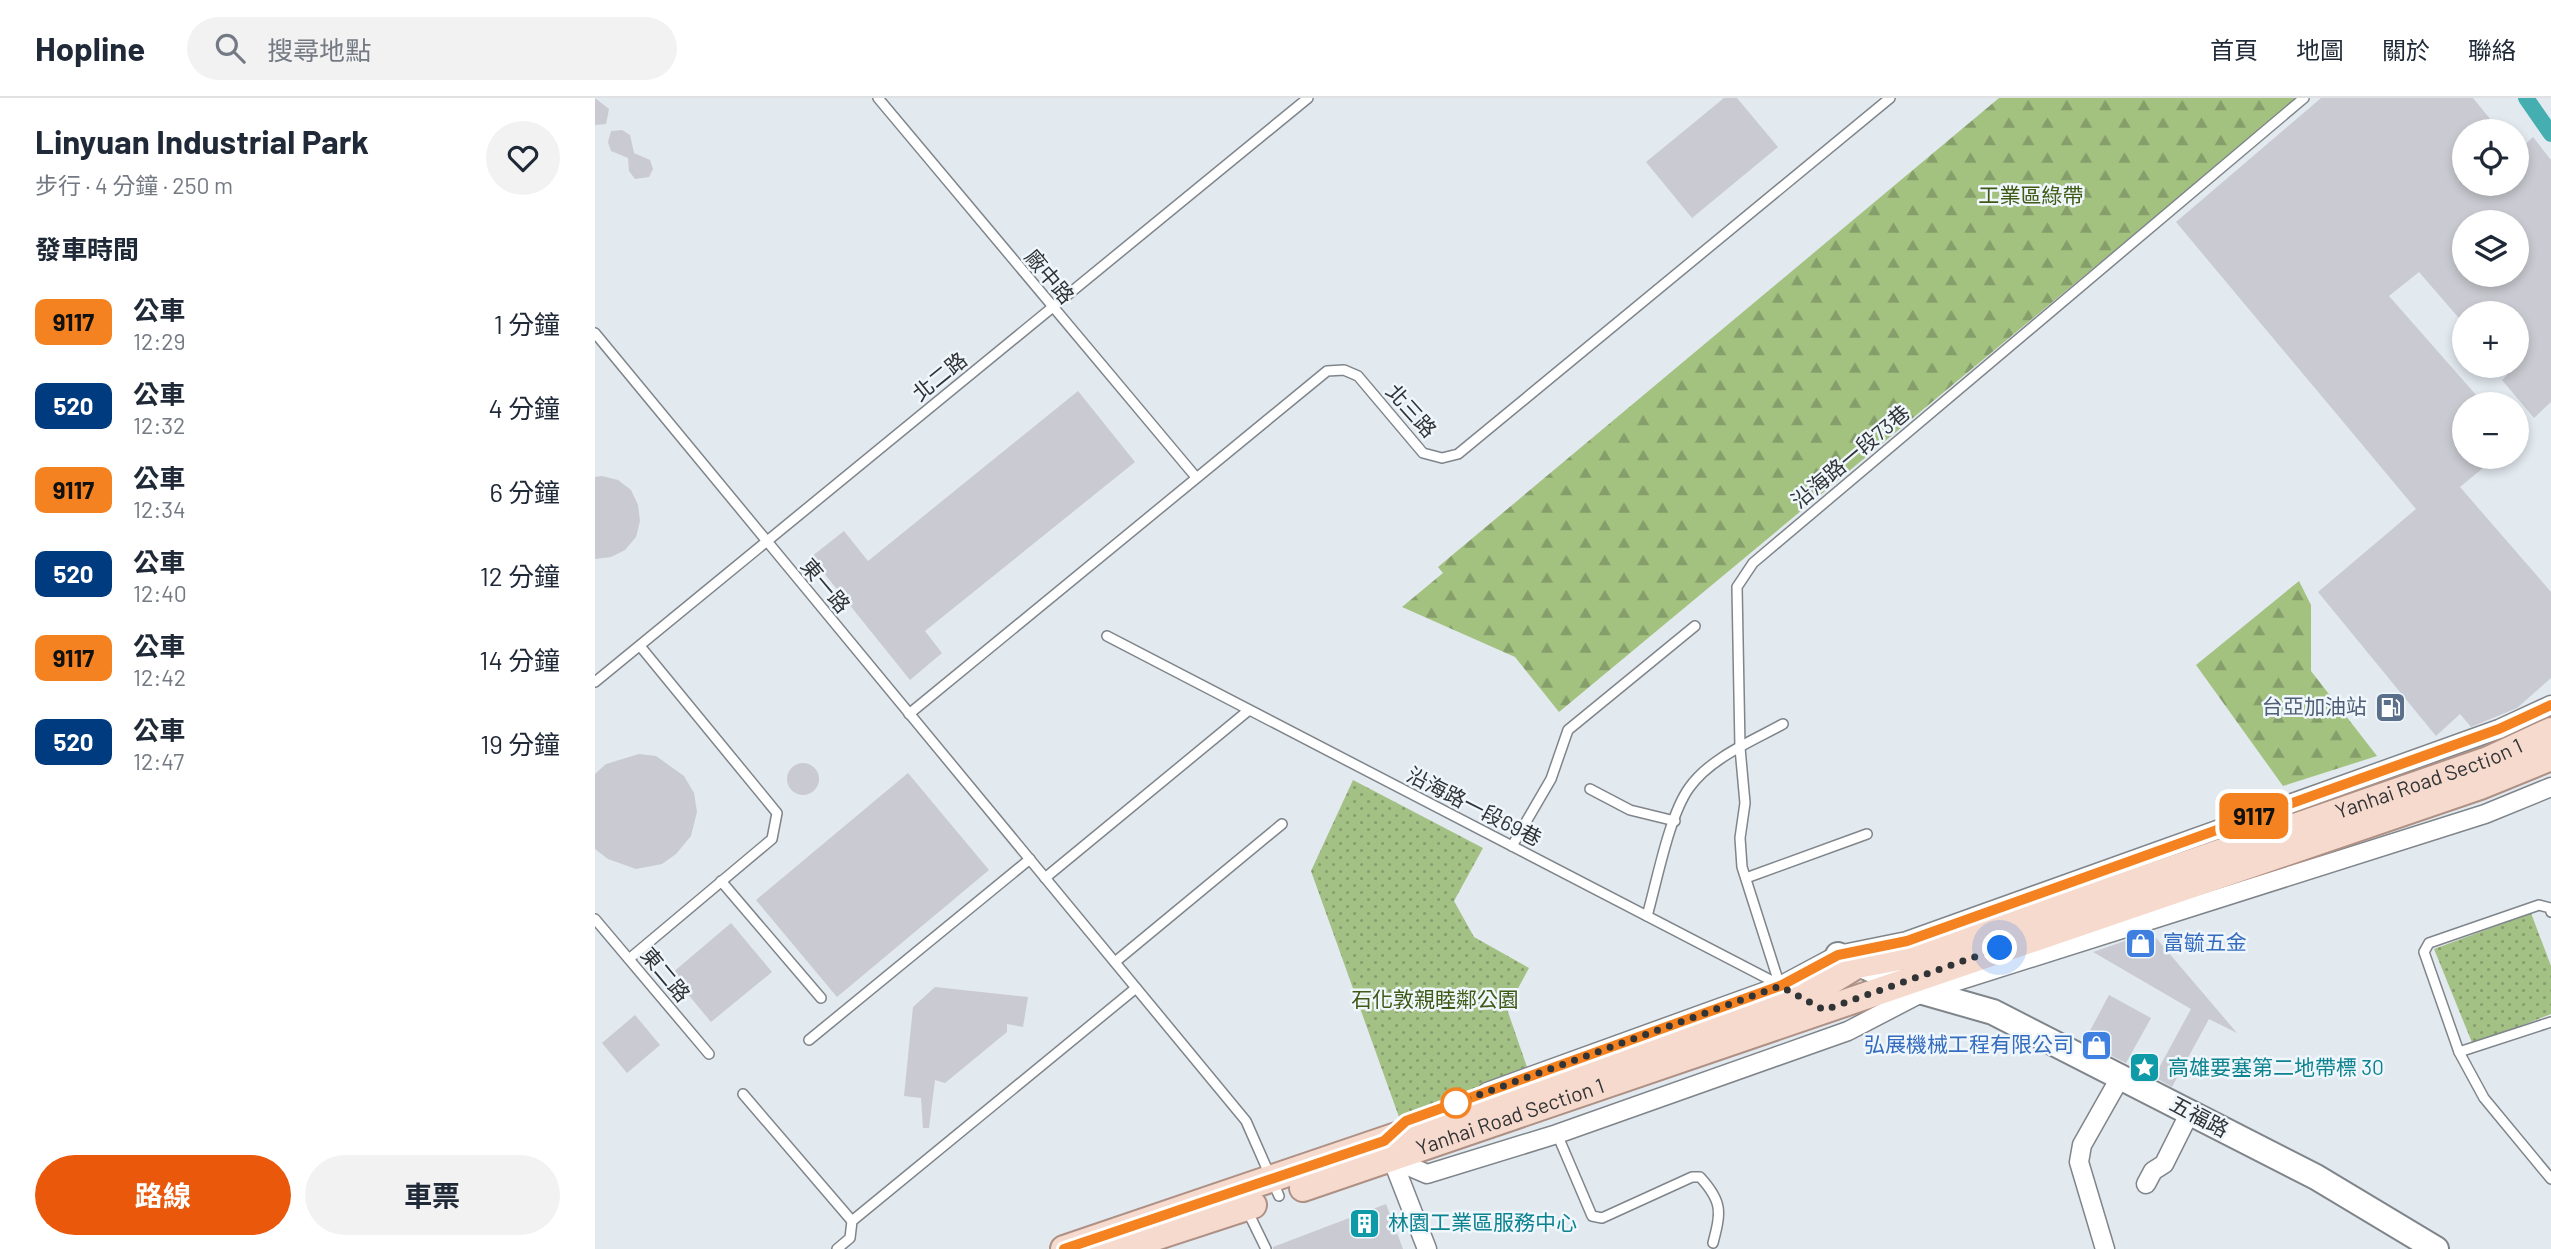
<!DOCTYPE html>
<html lang="zh-TW">
<meta charset="utf-8">
<style>
:root{--surface:#fff;--page:#f2f2f3;--text:#1f2937;--muted:#747a83;--line:#e0e1e3;--accent:#ea580c}
body{margin:0;font-family:Barlow,"Noto Sans TC",sans-serif;background:var(--page);color:var(--text);height:100vh;display:flex;flex-direction:column;font-size:26px;white-space:nowrap}
*{box-sizing:border-box;margin:0}
p{font-size:23px;color:var(--muted)}
.icon{flex:none;width:38px;height:38px;fill:none;stroke:currentColor;stroke-width:2;stroke-linecap:round;stroke-linejoin:round}
.map{position:relative;flex:1;overflow:hidden}
.sheet{display:flex;flex-direction:column;background:var(--surface);width:595px}
.sheet>*{flex:none}
.badge{padding:0 14px;border-radius:10px;font-size:24px;line-height:46px}
.tools{position:absolute;left:1857px;top:21px;display:grid;gap:14px}
.tools a{display:grid;place-items:center;width:77px;height:77px;border-radius:50%;background:var(--surface);box-shadow:0 4px 10px #0003;font-size:35px}
.you{position:absolute;width:35px;height:35px;margin:-18px;border:5px solid #fff;border-radius:50%;background:#1a73e8;box-shadow:0 0 0 10px #1a73e833}
.map>.badge{position:absolute;translate:-50% -50%;box-shadow:0 0 0 4px #fff}
h2{padding:0 35px;font-size:26px;line-height:63px}
.round{display:grid;place-items:center;flex:none;width:74px;height:74px;border-radius:37px;background:var(--page)}
.summary{display:flex;align-items:center;justify-content:space-between;height:119px;padding:0 35px}
h1{font-size:33px;font-weight:700;line-height:52px}
.action{display:flex;gap:14px;margin-top:auto;padding:14px 35px}
.action a{flex:1;height:80px;border-radius:42px;background:var(--accent);color:#fff;font-size:28px;font-weight:700;line-height:80px;text-align:center}
.action a+a{background:var(--page);color:var(--text)}
ul{padding:0;list-style:none}
li{display:flex;align-items:center;gap:21px;height:84px;padding:0 35px}
li div{flex:1}
li b{display:block;font-size:26px}
li em{font-style:normal}
li .badge{min-width:77px;font-weight:700;text-align:center}
header{display:flex;align-items:center;gap:42px;box-sizing:border-box;height:98px;padding:0 35px;background:var(--surface);border-bottom:2px solid var(--line)}
header strong{font-size:33px}
nav{display:flex;gap:38px;margin-inline-start:auto;font-size:24px}
.search{width:490px;height:63px;background:var(--page);display:flex;align-items:center;gap:18px;box-sizing:border-box;padding:0 24px;border-radius:38px;color:var(--muted);font-size:26px}
main{display:flex;flex:1;min-height:0}
.map>svg:first-child{display:block}
</style>
<header>
<strong>Hopline</strong>
<div class="search"><svg class="icon" aria-label="search" viewBox="0 0 24 24"><circle cx="10" cy="10" r="6"/><path d="M15 15l6 6"/></svg>搜尋地點</div>
<nav><a>首頁</a><a>地圖</a><a>關於</a><a>聯絡</a></nav>
</header>
<main>
<section class="sheet">
<div class="summary"><div><h1>Linyuan Industrial Park</h1><p>步行 · 4 分鐘 · 250 m</p></div><a class="round"><svg class="icon" aria-label="heart" viewBox="0 0 24 24"><path d="M12 20l-8-8c-3-5 5-10 8-4 3-6 11-1 8 4z"/></svg></a></div>
<h2>發車時間</h2>
<ul>
<li><span class="badge" style="background:#f58220;color:#111">9117</span><div><b>公車</b><p>12:29</p></div><em>1 分鐘</em></li>
<li><span class="badge" style="background:#003b80;color:#fff">520</span><div><b>公車</b><p>12:32</p></div><em>4 分鐘</em></li>
<li><span class="badge" style="background:#f58220;color:#111">9117</span><div><b>公車</b><p>12:34</p></div><em>6 分鐘</em></li>
<li><span class="badge" style="background:#003b80;color:#fff">520</span><div><b>公車</b><p>12:40</p></div><em>12 分鐘</em></li>
<li><span class="badge" style="background:#f58220;color:#111">9117</span><div><b>公車</b><p>12:42</p></div><em>14 分鐘</em></li>
<li><span class="badge" style="background:#003b80;color:#fff">520</span><div><b>公車</b><p>12:47</p></div><em>19 分鐘</em></li>
</ul>
<div class="action"><a>路線</a><a>車票</a></div>
</section>
<div class="map">
<svg width="1956" height="1151" viewBox="0 0 1956 1151">
<defs>
<pattern id="grass-dots" width="8" height="8" patternUnits="userSpaceOnUse" patternTransform="scale(1.75)"><rect width="8" height="8" fill="#a4c185"/><path d="M2 2h.1M6 6h.1" fill="none" stroke="#869e6e" stroke-width="1.8" stroke-linecap="round"/></pattern>
<pattern id="forest-firs" width="22" height="20" patternUnits="userSpaceOnUse" patternTransform="scale(1.75)"><rect width="22" height="20" fill="#a3c280"/><path d="M5 1l3.5 6h-7zM16 11l3.5 6h-7z" fill="#859e6a"/></pattern>
</defs>
<rect width="100%" height="100%" fill="#e2e9ef"/>
<!-- grass -->
<g fill="url(#grass-dots)">
<polygon points="758,682 888,750 859,803 879,839 934,870 912,911 934,975 804,1019 716,773"/>
<polygon points="1936,815 1956,868 1956,916 1878,947 1839,851"/>
</g>
<!-- forest -->
<g fill="url(#forest-firs)">
<polygon points="1404,0 1703,0 964,614 920,559 807,509 848,475 843,469"/>
<polygon points="1704,483 1716,507 1716,573 1782,658 1688,688 1601,567"/>
</g>
<g fill="none" stroke-linecap="round" stroke-linejoin="round">
<!-- canal -->
<polyline stroke="#44aeb1" stroke-width="16" points="1931,0 1956,36"/>
</g>
<!-- building -->
<g fill="#cacad2" fill-rule="evenodd">
<polygon points="0,0 14,11 11,26 0,27"/>
<polygon points="1129,0 1142,0 1183,49 1097,120 1051,64"/>
<path d="M1726 0H1878L1905 33H1869V86H1922V54L1938 39 1956 62V304L1939 320 1907 282 1912 277 1904 268H1922V215H1869V226L1824 174 1794 198 1889 306H1869V359H1888L1894 365 1865 389 1956 494V580L1922 610 1876 629 1865 616 1841 638 1723 494 1821 411 1581 124ZM1869 124H1922V177H1869Z"/>
<polygon points="27,32 35,37 39,55 55,62 58,71 54,79 40,81 34,73 33,60 16,53 13,44 16,33"/>
<polygon points="483,293 540,364 330,533 347,555 315,582 216,459 249,433 273,463"/>
<polygon points="7,378 23,382 36,392 43,407 45,423 41,439 30,452 16,459 0,461 0,379"/>
<polygon points="44,656 61,658 89,678 99,695 102,714 96,738 81,756 67,766 41,771 13,761 0,751 0,676 11,666"/>
<circle cx="208" cy="681" r="16"/>
<polygon points="313,675 394,772 242,899 161,802"/>
<polygon points="136,825 177,874 116,924 76,876"/>
<polygon points="1556,834 1642,935 1614,921 1577,989 1559,979 1596,911 1498,854"/>
<polygon points="340,889 433,899 428,929 412,926 412,934 350,985 340,982 334,1030 328,1030 326,1000 309,998 318,909"/>
<polygon points="1514,897 1556,920 1531,965 1489,944"/>
<polygon points="40,917 65,947 32,975 7,945"/>
<polygon points="791,1106 808,1151 678,1151 678,1149"/>
</g>
<g fill="none" stroke-linecap="round" stroke-linejoin="round">
<defs>
<g id="lane">
<polyline points="283,0 600,378"/>
<polyline points="0,235 651,1023 684,1098"/>
<polyline points="512,538 1185,887"/>
<polyline points="0,584 713,0"/>
<polyline points="314,616 732,273 749,272 763,278 828,355 847,360 863,356 1295,0"/>
<polyline points="995,691 1035,712 1080,723"/>
<polyline points="917,748 956,681 973,632 1100,528"/>
<polyline points="450,780 654,612"/>
<polyline points="1151,780 1272,736"/>
<polyline points="126,783 226,900"/>
<polyline points="1956,814 1955,810 1944,807 1834,845 1829,854 1864,954 1889,1000 1956,1081"/>
<path d="M1052 818C1062 783 1074 718 1094 690 1115 660 1157 643 1188 626"/>
<polyline points="0,821 114,956"/>
<polyline points="34,861 177,741 182,715 45,548"/>
<polyline points="520,864 687,726"/>
<polyline points="1185,888 1147,769 1145,740 1150,705 1145,650 1142,489 1158,465 1709,0"/>
<polyline points="214,942 435,761"/>
<polyline points="1864,954 1956,924"/>
<polyline points="148,996 257,1123"/>
<path d="M962 1036 997 1118 1007 1120 1097 1079H1105C1128 1104 1126 1114 1118 1145"/>
<polyline points="652,1112 671,1151"/>
<polyline points="242,1151 255,1140 257,1123 541,890"/>
</g>
<g id="street">
<polyline points="892,994 1185,888 1243,857 1312,843 1904,631 1956,607"/>
<polyline points="797,1061 832,1076 962,1036 1253,933 1328,894 1890,716 1956,689"/>
<polyline points="797,1061 832,1151"/>
<polyline points="1551,1086 1558,1073 1569,1066 1595,1014"/>
<polyline points="1510,1151 1484,1064 1487,1047 1526,978"/>
</g>
<polyline id="secondary" points="1243,857 1328,894 1398,914 1721,1079 1841,1151"/>
<g id="primary">
<path id="s1" d="M708 1090 1885 688 1956 659"/>
<path id="s2" d="M469 1151 1208 900 1262 867 1347 851 1893 662 1956 633"/>
<polyline points="523,1151 658,1107"/>
</g>
</defs>
<!-- lane casing -->
<use href="#lane" stroke="#7f858a" stroke-width="12"/>
<!-- street casing -->
<use href="#street" stroke="#7f858a" stroke-width="21"/>
<!-- secondary casing -->
<use href="#secondary" stroke="#7f858a" stroke-width="28"/>
<!-- primary casing -->
<use href="#primary" stroke="#ae9084" stroke-width="30"/>
<!-- lane -->
<use href="#lane" stroke="#fff" stroke-width="9"/>
<!-- street -->
<use href="#street" stroke="#fff" stroke-width="18"/>
<!-- secondary -->
<use href="#secondary" stroke="#fff" stroke-width="24"/>
<!-- primary -->
<use href="#primary" stroke="#f7dace" stroke-width="26"/>
</g>
<g fill="none" stroke-linecap="round" stroke-linejoin="round">
<defs>
<polyline id="line" points="469,1151 789,1043 811,1023 1185,888 1243,857 1312,843 1904,631 1956,607"/>
</defs>
<!-- line casing -->
<use href="#line" stroke="#fff" stroke-width="16"/>
<!-- line -->
<use href="#line" stroke="#f58220" stroke-width="10"/>
<!-- walk -->
<polyline stroke="#313436" stroke-width="7" stroke-dasharray="0 12.6" points="861,1005 1185,888 1229,912 1405,850"/>
</g>
<!-- icons -->
<defs>
<symbol id="fuel-square" viewBox="-11 -11 22 22"><rect x="-9" y="-9" width="18" height="18" rx="4" fill="#5c6f8a" stroke="#eff6fc"/><path d="M-5.5-6h7V0h2V4h1.3V-2.5L3-4.5l.8-.8L6-3V5H2.5V1h-1V6h-7ZM-4.2-4.7v3.2H.2V-4.7Z" fill="#fff"/></symbol>
<symbol id="shop-square" viewBox="-11 -11 22 22"><rect x="-9" y="-9" width="18" height="18" rx="4" fill="#3f7fe0" stroke="#eff6fc"/><path d="M-5-2.5h2.3a2.7 3.5 0 0 1 5.4 0H5L5.5 6h-11ZM-1.5-2.5h3a1.5 2.3 0 0 0-3 0Z" fill="#fff"/></symbol>
<symbol id="sight-square" viewBox="-11 -11 22 22"><rect x="-9" y="-9" width="18" height="18" rx="4" fill="#0f9aa8" stroke="#eff6fc"/><path d="M0-6L1.8-2.2L6-1.7L2.9 1.2L3.7 5.4L0 3.3L-3.7 5.4L-2.9 1.2L-6-1.7L-1.8-2.2Z" fill="#fff"/></symbol>
<symbol id="building-square" viewBox="-11 -11 22 22"><rect x="-9" y="-9" width="18" height="18" rx="4" fill="#0f9aa8" stroke="#eff6fc"/><path d="M-4-6H4V6H1V3H-1V6H-4ZM-2.5-4.3h1.7v1.8h-1.7ZM.8-4.3h1.7v1.8H.8ZM-2.5-1h1.7V.8h-1.7ZM.8-1h1.7V.8H.8Z" fill="#fff"/></symbol>
</defs>
<g fill-rule="evenodd">
<use href="#fuel-square" x="1778" y="592" width="35" height="35"/>
<use href="#shop-square" x="1528" y="828" width="35" height="35"/>
<use href="#shop-square" x="1484" y="930" width="35" height="35"/>
<use href="#sight-square" x="1532" y="952" width="35" height="35"/>
<use href="#building-square" x="752" y="1108" width="35" height="35"/>
</g>
<!-- markers -->
<circle fill="#fff" stroke="#f58220" stroke-width="3.5" cx="861" cy="1005" r="14"/>
<g text-anchor="middle" stroke-width="5" stroke-linejoin="round" paint-order="stroke">
<!-- park labels -->
<g font-size="21" fill="#3e5a14" stroke="#eff6fc">
<text x="1436" y="105">工業區綠帶</text>
<text x="840" y="909">石化敦親睦鄰公園</text>
</g>
<!-- street labels -->
<g font-size="21" fill="#313436" stroke="#eff6fc">
<text transform="translate(454 179) rotate(50)" y="7">廠中路</text>
<text transform="translate(345 279) rotate(-39)" y="7">北二路</text>
<text transform="translate(816 313) rotate(48)" y="7">北三路</text>
<text transform="translate(1256 359) rotate(-40)" y="7">沿海路一段73巷</text>
<text transform="translate(230 488) rotate(50)" y="7">東一路</text>
<text dy="7" stroke="none"><textPath href="#s2" startOffset="1446">Yanhai Road Section 1</textPath></text>
<text transform="translate(879 709) rotate(27)" y="7">沿海路一段69巷</text>
<text transform="translate(70 877) rotate(50)" y="7">東二路</text>
<text transform="translate(1604 1019) rotate(28)" y="7">五福路</text>
<text dy="7" stroke="none"><textPath href="#s1" startOffset="219">Yanhai Road Section 1</textPath></text>
</g>
<!-- service labels -->
<g font-size="21" fill="#4e5e75" stroke="#eff6fc" text-anchor="end">
<text x="1772" y="616">台亞加油站</text>
</g>
<!-- shop labels -->
<g font-size="21" fill="#366cbe" stroke="#eff6fc" text-anchor="start">
<text x="1568" y="852">富毓五金</text>
<text x="1479" y="954" text-anchor="end">弘展機械工程有限公司</text>
</g>
<!-- culture labels -->
<g font-size="21" fill="#0d838f" stroke="#eff6fc" text-anchor="start">
<text x="1573" y="977">高雄要塞第二地帶標 30</text>
<text x="793" y="1132">林園工業區服務中心</text>
</g>
</g>
</svg>
<div class="tools">
<a><svg class="icon" aria-label="locate" viewBox="0 0 24 24"><circle cx="12" cy="12" r="6"/><path d="M12 2v4M12 18v4M2 12h4M18 12h4"/></svg></a>
<a><svg class="icon" aria-label="layers" viewBox="0 0 24 24"><path d="M12 4l9 5-9 5-9-5zM3 14l9 5 9-5"/></svg></a>
<a>+</a>
<a>−</a>
</div>
<div class="you" style="left:1405px;top:850px"></div>
<b class="badge" style="left:1659px;top:718px;background:#f58220;color:#111">9117</b>
</div>
</main>
